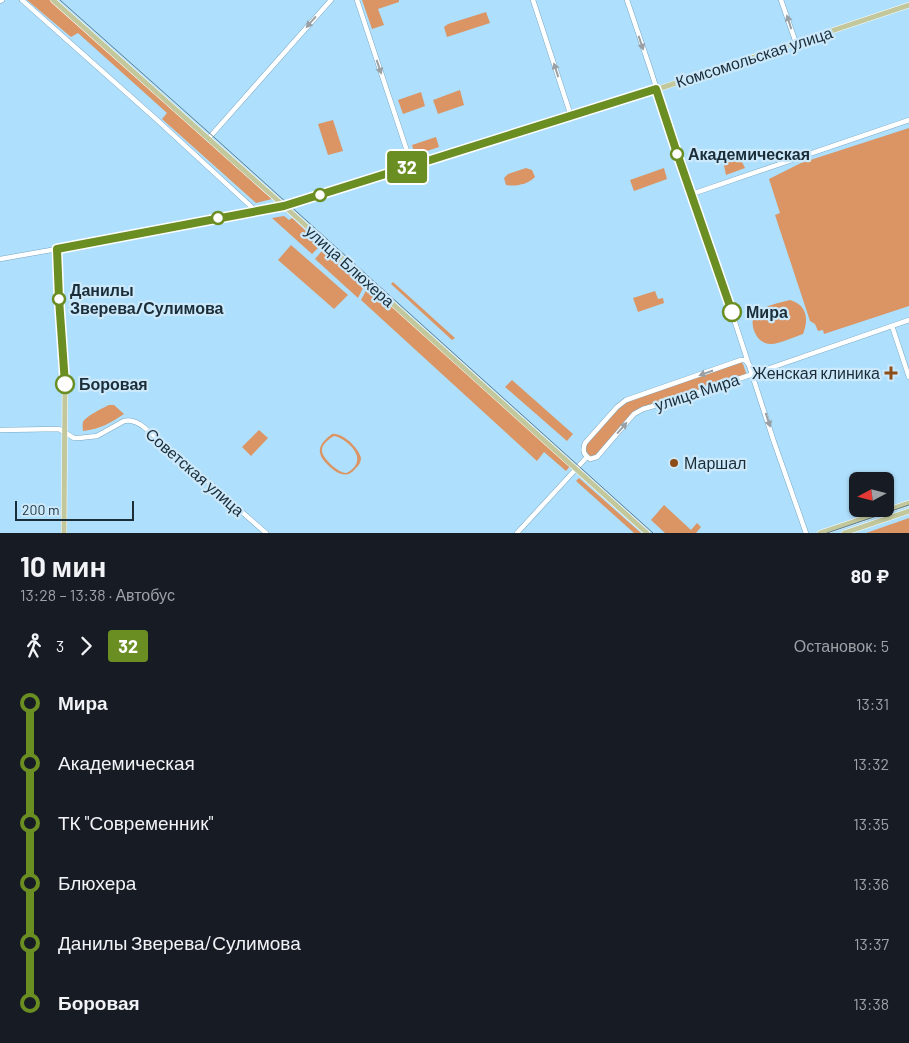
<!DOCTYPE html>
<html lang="ru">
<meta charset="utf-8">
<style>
:root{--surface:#171b24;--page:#242831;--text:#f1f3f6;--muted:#9ea1a6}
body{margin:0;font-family:Barlow,sans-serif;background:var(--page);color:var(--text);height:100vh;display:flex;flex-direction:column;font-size:19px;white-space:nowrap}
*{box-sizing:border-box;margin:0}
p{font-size:16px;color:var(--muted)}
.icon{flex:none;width:28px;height:28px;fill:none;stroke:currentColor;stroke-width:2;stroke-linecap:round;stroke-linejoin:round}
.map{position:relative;height:533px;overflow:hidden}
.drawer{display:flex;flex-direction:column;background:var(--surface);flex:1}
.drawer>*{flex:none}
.badge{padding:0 10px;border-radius:4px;font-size:18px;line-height:32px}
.needle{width:32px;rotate:263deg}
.controls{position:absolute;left:849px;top:472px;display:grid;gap:10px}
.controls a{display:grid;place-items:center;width:45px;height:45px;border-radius:8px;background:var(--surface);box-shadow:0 1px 4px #0004;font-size:25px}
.scale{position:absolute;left:15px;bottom:12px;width:119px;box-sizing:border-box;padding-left:5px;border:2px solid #1a2d38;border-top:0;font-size:14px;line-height:18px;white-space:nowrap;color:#1a2d38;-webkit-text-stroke:4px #cce9fb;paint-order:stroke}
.map>.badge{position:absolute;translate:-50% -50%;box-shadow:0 0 0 2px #fff}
.legs{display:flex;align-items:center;gap:8px;height:55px;padding:0 20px;font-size:16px}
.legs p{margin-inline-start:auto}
.head{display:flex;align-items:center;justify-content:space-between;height:85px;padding:0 20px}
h1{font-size:28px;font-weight:700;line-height:38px}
ul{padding:0 20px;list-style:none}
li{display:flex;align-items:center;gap:18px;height:60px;font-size:19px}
li i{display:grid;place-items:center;width:8px;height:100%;margin:0 6px;background:currentColor}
li i::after{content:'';width:12px;height:12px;margin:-6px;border:4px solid;border-radius:50%;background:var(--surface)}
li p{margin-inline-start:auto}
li:first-child i{background:linear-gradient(#0000 50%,currentColor 0)}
li:last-child i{background:linear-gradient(currentColor 50%,#0000 0)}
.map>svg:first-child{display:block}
</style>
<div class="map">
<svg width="909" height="533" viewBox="0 0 909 533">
<rect width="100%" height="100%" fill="#aedffc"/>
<!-- green -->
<g fill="#db9564" fill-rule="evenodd">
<polygon points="27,0 50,0 272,199 256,203 162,119 167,113 78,33 71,37"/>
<polygon points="362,0 399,0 399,2 378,9 384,25 372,29"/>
<polygon points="486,12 490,23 447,37 444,27 448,24"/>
<polygon points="460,90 464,105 438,114 433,100"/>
<polygon points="421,92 425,106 403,114 398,100"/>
<polygon points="333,120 343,151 328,155 318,124"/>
<polygon points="909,128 909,306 824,334 823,330 818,331 815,324 810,321 775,215 780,213 769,179 801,163"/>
<polygon points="436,137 439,147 415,155 412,145"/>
<polygon points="739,156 745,168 726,175 723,161"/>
<path d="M526 168 532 170 535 177C528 184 516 187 506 185L504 178 508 174Z"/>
<polygon points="664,168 667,179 634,191 630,180"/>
<polygon points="284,216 289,220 292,218 321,245 312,254 272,218"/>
<polygon points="291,245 348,295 334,309 278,260"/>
<polygon points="327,245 367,280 358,298 315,259"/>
<polygon points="393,282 455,338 452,340 391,284"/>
<polygon points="370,283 571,465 566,471 544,452 537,461 361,300"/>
<polygon points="655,291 658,299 663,298 664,303 638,312 633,298"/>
<path d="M790 300C807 305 809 319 803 334 794 337 781 343 772 344 756 346 745 319 759 310 766 306 782 302 790 300Z"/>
<polygon points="739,361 743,364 747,376 638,411 597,457 590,459 583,447 621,404"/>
<polygon points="512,380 573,434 567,441 505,387"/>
<path d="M109 405H114L124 414C110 423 101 429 83 431 83 428 82 425 83 422 86 416 103 408 109 405Z"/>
<polygon points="259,430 268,438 251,456 242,447"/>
<path d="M332 434C342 432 359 448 361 458 361 462 359 465 356 468 346 481 335 472 326 463 315 451 320 443 332 434ZM334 436C345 438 364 454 355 466 353 469 349 472 346 473 338 473 321 457 322 450 322 444 329 439 334 436Z"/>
<polygon points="579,478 641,533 634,533 576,481"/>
<polygon points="664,505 691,530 697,523 701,527 696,533 665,533 651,520"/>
<polygon points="909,518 909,533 866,533"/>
</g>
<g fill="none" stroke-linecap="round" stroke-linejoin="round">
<defs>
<g id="minor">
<polyline points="22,0 156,119 256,211"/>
<polyline points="357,0 412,166"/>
<polyline points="533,0 571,116"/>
<polyline points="627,0 650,68 678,156 716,264 774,442 806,533"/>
<polyline points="781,0 796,43"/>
<polyline points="0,1 2,0"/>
<polyline points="208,139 331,0"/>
<polyline points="692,194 909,120"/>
<polyline points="0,259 57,249"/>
<polyline points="892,326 909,377"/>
<path d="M750 366 745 360H741L626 400 617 407 585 443C582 451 584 455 590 459L597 457 634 414 643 409 682 398 753 374 909 320"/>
<path d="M0 430 59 429 74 438H79L97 436 124 421C132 419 139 423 145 428L231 501 235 506 266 533"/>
<polyline points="517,533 587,457"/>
</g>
<g id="major">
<polyline points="53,0 284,206 647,533"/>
<polyline points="64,533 65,383 59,299 57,249 284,206 649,92 909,5"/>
<polyline points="820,533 909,503"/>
<polyline points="844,533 909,511"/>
</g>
</defs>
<!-- minor casing -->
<use href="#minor" stroke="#78a7c3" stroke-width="5.5"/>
<!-- major casing -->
<use href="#major" stroke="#fff" stroke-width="6"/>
<!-- minor -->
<use href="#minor" stroke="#fff" stroke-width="4.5"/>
<!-- major -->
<use href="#major" stroke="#c2c89c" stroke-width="5"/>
<!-- tram -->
<g stroke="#5e7e92" stroke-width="1">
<polyline points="60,0 206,130 653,533"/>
<polyline points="827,533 909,505"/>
</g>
</g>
<!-- one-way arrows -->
<defs><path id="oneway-solid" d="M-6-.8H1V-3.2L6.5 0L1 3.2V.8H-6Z" transform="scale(1.25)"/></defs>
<g fill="#98a0a5">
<use href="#oneway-solid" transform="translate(311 22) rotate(131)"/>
<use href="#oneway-solid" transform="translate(789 22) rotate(-108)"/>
<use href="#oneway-solid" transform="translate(641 43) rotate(71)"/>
<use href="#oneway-solid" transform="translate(379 67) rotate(71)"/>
<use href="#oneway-solid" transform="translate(556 70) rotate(-108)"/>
<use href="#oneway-solid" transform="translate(706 373) rotate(161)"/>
<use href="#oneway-solid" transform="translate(768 420) rotate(72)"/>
<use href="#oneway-solid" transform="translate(622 428) rotate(-49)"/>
</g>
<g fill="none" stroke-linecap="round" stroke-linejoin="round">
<defs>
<polyline id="line-1" points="65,384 59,299 57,249 284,206 656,89 678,156 732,312"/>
</defs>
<!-- line-1 casing -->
<use href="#line-1" stroke="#fff" stroke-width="11"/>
<!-- line-1 -->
<use href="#line-1" stroke="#6b8e23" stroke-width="8"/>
</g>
<!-- markers -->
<g fill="#fff" stroke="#6b8e23" stroke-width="2.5">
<circle cx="677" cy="154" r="6"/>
<circle cx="320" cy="195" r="6"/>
<circle cx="218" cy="218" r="6"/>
<circle cx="59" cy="299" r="6"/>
<circle cx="732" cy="312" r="9"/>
<circle cx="65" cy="384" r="9"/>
</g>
<g fill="#8d4d18" stroke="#cce9fb" stroke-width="2">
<path d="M888.5 365.5h5v5h5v5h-5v5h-5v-5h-5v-5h5z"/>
<circle cx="674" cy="463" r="5"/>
</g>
<g text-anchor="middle" stroke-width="4.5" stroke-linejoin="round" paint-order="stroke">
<!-- street labels -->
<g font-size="16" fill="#1a2d38" stroke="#cce9fb">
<text transform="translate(754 57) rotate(-18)" y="6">Комсомольская улица</text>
<text transform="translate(350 266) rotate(42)" y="6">улица Блюхера</text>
<text transform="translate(697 392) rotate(-18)" y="6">улица Мира</text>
<text transform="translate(195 472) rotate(41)" y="6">Советская улица</text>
</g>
<!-- stop labels -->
<g font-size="16" font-weight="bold" fill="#1a2d38" stroke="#cce9fb" text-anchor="start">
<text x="688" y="160">Академическая</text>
<text x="70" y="296">Данилы<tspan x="70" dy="18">Зверева/Сулимова</tspan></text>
<text x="746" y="318">Мира</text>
<text x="79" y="390">Боровая</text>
</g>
<!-- poi labels -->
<g font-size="16" fill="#1a2d38" stroke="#cce9fb" text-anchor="end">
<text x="880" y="379">Женская клиника</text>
<text x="684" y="469" text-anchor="start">Маршал</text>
</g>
</g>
</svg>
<div class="controls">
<a><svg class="needle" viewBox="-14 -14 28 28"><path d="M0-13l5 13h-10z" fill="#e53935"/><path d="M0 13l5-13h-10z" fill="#9ea1a6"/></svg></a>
</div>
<div class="scale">200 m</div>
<b class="badge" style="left:407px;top:167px;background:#6b8e23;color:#fff">32</b>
</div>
<section class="drawer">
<div class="head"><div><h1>10 мин</h1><p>13:28 – 13:38 · Автобус</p></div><b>80 ₽</b></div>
<div class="legs"><svg class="icon" aria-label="walk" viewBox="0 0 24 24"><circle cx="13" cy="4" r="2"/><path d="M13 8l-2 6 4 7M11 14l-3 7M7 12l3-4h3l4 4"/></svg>3<svg class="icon" aria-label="forward" viewBox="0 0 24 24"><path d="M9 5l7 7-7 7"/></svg><b class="badge" style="background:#6b8e23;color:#fff">32</b><p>Остановок: 5</p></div>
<ul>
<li><i style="color:#6b8e23"></i><b>Мира</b><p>13:31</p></li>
<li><i style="color:#6b8e23"></i><span>Академическая</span><p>13:32</p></li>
<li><i style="color:#6b8e23"></i><span>ТК &quot;Современник&quot;</span><p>13:35</p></li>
<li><i style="color:#6b8e23"></i><span>Блюхера</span><p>13:36</p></li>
<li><i style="color:#6b8e23"></i><span>Данилы Зверева/Сулимова</span><p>13:37</p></li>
<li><i style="color:#6b8e23"></i><b>Боровая</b><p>13:38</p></li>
</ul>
</section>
